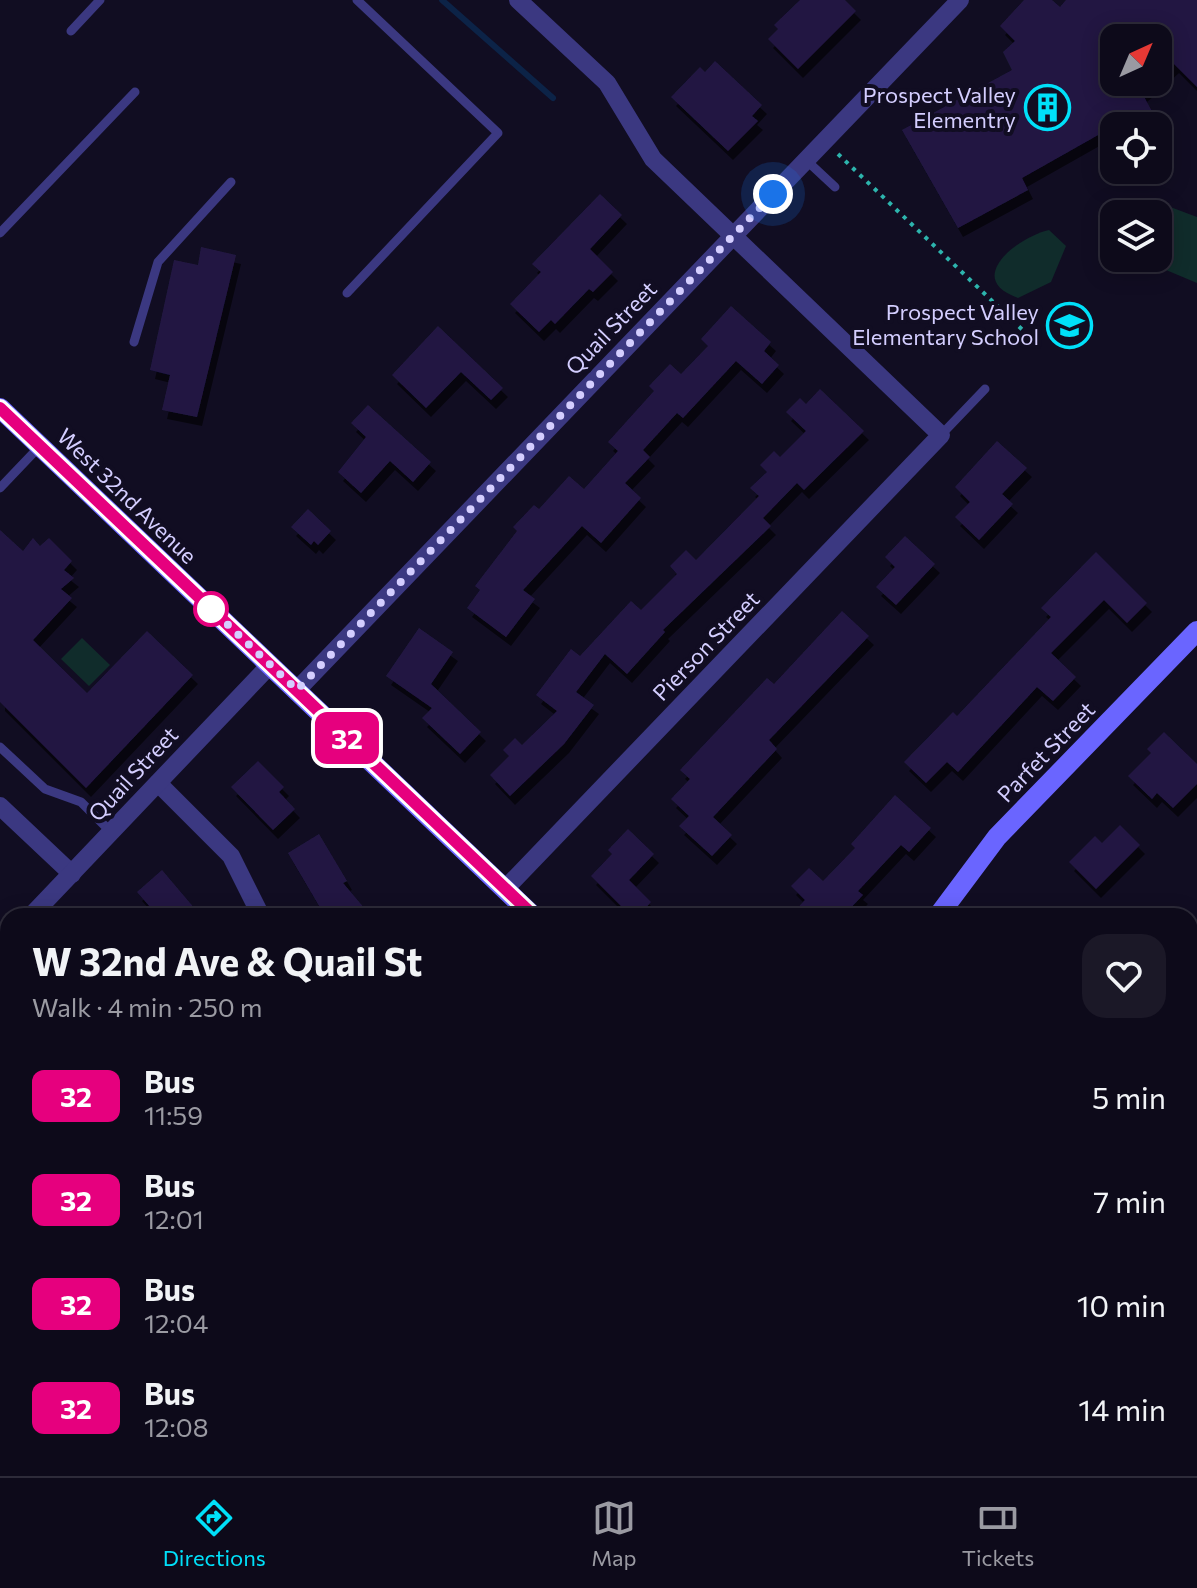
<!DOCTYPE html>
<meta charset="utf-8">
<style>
:root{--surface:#0d0a1a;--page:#1b1827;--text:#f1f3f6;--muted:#9a9aa2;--line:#2d2b39;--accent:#00e0f9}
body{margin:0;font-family:Commissioner,sans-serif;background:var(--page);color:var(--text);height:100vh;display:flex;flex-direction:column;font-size:30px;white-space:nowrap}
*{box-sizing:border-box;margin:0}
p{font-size:26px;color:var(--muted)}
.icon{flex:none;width:44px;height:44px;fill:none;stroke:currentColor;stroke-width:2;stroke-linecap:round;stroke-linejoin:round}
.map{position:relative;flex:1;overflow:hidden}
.panel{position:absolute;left:0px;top:908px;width:1198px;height:568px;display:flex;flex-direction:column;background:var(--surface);border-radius:24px 24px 0 0;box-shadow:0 4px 20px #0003,0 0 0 2px var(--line)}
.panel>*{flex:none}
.badge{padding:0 16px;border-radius:12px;font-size:28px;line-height:52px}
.needle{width:52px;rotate:44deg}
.fabs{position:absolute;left:1100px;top:24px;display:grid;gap:16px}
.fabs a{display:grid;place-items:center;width:72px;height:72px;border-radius:16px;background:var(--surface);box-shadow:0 4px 20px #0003,0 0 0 2px var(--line);font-size:40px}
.you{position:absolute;width:40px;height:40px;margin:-20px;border:6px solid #fff;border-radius:50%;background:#1a73e8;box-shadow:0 0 0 12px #1a73e833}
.map>.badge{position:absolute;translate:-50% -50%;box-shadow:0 0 0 4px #fff}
.round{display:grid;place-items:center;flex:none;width:84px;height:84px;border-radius:24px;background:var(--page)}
.head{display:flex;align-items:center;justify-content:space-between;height:136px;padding:0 32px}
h1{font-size:38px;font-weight:700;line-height:60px}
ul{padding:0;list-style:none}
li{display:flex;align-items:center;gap:24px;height:104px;padding:0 32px}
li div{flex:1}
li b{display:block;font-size:30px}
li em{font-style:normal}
li .badge{min-width:88px;font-weight:700;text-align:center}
.menu{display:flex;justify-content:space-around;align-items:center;height:112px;border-top:2px solid var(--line);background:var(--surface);font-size:22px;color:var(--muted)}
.menu a{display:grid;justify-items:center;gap:4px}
.menu .on{color:var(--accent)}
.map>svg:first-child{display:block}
</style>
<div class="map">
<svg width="1197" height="1476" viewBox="0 0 1197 1476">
<defs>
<filter id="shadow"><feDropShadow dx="5" dy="9" stdDeviation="0" flood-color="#0009"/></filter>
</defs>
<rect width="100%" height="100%" fill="#110d22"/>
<!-- green -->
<g fill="#102c2b">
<polygon points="1142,202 1157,202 1197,217 1197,283 1166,270 1153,258 1158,258 1158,214 1129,214 1128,209"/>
<path d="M1049 230 1066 246 1051 282 1018 298C963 279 1018 237 1049 230Z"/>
<polygon points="82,638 110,665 89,686 61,659"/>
</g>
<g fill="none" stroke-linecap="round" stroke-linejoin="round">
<!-- stream -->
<polyline stroke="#0c2347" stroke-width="6" points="442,0 553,98"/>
</g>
<!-- building -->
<g fill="#221943" filter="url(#shadow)">
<polygon points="800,0 845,0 856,11 798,69 768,39 778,29 774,25"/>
<polygon points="1024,0 1052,0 1060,7 1066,0 1197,0 1197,87 1174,64 1158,79 1158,38 1114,38 1114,82 1155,82 1142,93 1160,126 1114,126 1022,178 1028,190 958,228 902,130 1012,70 1003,52 1015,41 1000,26"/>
<polygon points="715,61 762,105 752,116 758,121 728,151 671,97 700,67 705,72"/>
<polygon points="600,194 622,215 590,249 613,272 593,292 589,289 555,324 551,320 539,332 510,304 541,272 532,264"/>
<polygon points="201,247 236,255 197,417 162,410 170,375 150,370 174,260 198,265"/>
<polygon points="731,306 771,342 764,351 779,365 762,384 736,361 683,418 677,413 643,450 650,457 625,483 641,498 601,543 582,526 523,590 535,599 506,637 467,608 480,590 475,586 517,531 513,527 534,505 539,509 569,476 584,489 618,451 608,442 654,391 649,386 670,364 681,374 708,346 701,339"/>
<polygon points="438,326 503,388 491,400 461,372 426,408 392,375"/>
<polygon points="820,389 864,431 804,490 797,483 763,518 771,526 663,630 665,632 627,674 605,654 576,692 594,705 564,744 510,796 490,775 509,756 503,750 515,738 522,745 557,711 536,695 571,649 580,656 631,601 641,610 677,574 670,566 686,550 696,560 759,496 750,488 767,472 760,465 774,451 780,457 806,431 786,412 800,398 806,404"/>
<polygon points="368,405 431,462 413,482 390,461 361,493 338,472 366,437 351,423"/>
<polygon points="997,441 1027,468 1002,494 1013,504 979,540 955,517 970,502 955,487"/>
<polygon points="308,509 331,531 318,545 314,541 311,545 291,527"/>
<polygon points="0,530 23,551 33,538 40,546 49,538 72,561 64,570 74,578 61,589 72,598 33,640 87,693 147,631 193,675 86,788 0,702"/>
<polygon points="905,536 935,564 896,605 876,587 895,567 885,557"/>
<polygon points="1096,552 1147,603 1127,623 1104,600 1051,653 1076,677 1053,701 1037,687 958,772 947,762 926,783 904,762 953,712 957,716 1051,617 1041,608"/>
<polygon points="842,611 869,636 769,740 777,749 713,817 732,835 712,856 679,826 689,816 671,799 690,779 680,770 767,678 774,684"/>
<polygon points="419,628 453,652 431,684 481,732 460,754 422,718 432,708 386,676"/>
<polygon points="1164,732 1197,764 1197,784 1173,808 1157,793 1152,799 1128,776 1151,753 1147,749"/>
<polygon points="258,761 284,787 279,792 295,809 273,830 231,787"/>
<polygon points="895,795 931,828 909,852 901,845 858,891 863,895 843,916 790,916 805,900 791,886 809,868 823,881 855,848 851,844"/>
<polygon points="1120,825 1140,845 1096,889 1069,862 1095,836 1102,843"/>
<polygon points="628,829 654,854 629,880 651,902 638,916 631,916 591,876 612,854 608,850"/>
<polygon points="319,834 347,881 343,883 371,916 325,916 288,853"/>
<polygon points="162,870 201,916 158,916 137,892"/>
</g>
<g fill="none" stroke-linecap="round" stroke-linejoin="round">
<!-- path -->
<polyline stroke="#2db4ad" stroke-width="4" stroke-dasharray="4 6" stroke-linecap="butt" points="838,154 1031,338"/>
<!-- lane -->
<g stroke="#3b3881" stroke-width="9">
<polyline points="71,31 100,0"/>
<polyline points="806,160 835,187"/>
<polyline points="0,233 135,92"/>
<polyline points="347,293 498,133 357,0"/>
<polyline points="134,342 158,262 231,182"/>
<polyline points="941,435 985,389"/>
<polyline points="0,488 39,447"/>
<polyline points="0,747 45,789 81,802 111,832"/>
<polyline points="1190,1097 1197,1090"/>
<polyline points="1190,1315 1197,1308"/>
</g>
<!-- street -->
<g stroke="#3b3881" stroke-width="18">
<polyline points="297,690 960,0"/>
<polyline points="158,783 231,856 261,916"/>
<polyline points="0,806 72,874"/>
<polyline points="505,889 941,435 653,159 607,83 518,0"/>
<polyline points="31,916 270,665"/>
<polyline points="0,948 8,939"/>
<polyline points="0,1121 8,1129"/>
<polyline points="0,1337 8,1327"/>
<polyline points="815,1468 823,1476"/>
<polyline points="582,1476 590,1468"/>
</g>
<!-- secondary -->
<g stroke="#6a65ff" stroke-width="20">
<polyline points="0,408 533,916"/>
<polyline points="938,916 997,837 1197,631"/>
<polyline points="1114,1468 1123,1476"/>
</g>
</g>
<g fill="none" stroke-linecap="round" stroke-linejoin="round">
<defs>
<polyline id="line" points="0,408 534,916"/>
</defs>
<!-- line casing -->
<use href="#line" stroke="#fff" stroke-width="18"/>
<!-- line -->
<use href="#line" stroke="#e6007e" stroke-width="12"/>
<!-- walk -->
<polyline stroke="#d4ceff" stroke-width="8" stroke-dasharray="0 14.4" points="211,609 209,607 297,690 773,194"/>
</g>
<!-- icons -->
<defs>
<symbol id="building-ring" viewBox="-11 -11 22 22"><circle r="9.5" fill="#110d22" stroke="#00e0f9" stroke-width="1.5"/><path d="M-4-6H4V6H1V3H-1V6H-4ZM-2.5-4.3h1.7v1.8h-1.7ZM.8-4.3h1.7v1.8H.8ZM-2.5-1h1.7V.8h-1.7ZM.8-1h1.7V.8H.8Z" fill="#00e0f9"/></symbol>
<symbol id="school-ring" viewBox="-11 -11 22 22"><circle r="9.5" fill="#110d22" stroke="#00e0f9" stroke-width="1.5"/><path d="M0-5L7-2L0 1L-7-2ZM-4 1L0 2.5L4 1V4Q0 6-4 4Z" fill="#00e0f9"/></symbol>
</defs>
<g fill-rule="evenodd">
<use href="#building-ring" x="1022" y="82" width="51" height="51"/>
<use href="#school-ring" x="1044" y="300" width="51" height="51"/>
</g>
<!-- markers -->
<circle fill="#fff" stroke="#e6007e" stroke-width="4" cx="211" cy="609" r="16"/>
<g text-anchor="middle" stroke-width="8" stroke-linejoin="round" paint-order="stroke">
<!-- poi labels -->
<g font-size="22" fill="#d4ceff" stroke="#110d22" text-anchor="end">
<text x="1016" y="103">Prospect Valley<tspan x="1016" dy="25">Elementry</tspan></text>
<text x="1039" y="320">Prospect Valley<tspan x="1039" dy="25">Elementary School</tspan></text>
</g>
<!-- street labels -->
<g font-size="22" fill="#d4ceff" stroke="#110d22">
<text transform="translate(611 328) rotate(-46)" y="8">Quail Street</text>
<text transform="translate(127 496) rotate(44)" y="8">West 32nd Avenue</text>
<text transform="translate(706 646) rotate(-46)" y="8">Pierson Street</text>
<text transform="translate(1046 752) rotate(-46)" y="8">Parfet Street</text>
<text transform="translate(133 774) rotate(-47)" y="8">Quail Street</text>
</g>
</g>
</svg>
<div class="fabs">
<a><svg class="needle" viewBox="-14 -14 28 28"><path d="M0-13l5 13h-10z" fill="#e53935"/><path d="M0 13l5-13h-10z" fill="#9a9aa2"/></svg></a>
<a><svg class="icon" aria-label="locate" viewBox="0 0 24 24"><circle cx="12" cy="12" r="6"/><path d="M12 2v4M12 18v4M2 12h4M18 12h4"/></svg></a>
<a><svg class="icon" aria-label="layers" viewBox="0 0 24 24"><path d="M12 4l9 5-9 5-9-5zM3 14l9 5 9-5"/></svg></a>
</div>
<div class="you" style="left:773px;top:194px"></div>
<b class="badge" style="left:347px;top:738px;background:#e6007e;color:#fff">32</b>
<section class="panel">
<div class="head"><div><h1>W 32nd Ave &amp; Quail St</h1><p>Walk · 4 min · 250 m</p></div><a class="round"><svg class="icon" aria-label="heart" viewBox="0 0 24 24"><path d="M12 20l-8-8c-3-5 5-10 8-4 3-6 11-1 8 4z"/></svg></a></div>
<ul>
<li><span class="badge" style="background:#e6007e;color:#fff">32</span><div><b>Bus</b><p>11:59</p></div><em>5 min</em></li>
<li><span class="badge" style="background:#e6007e;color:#fff">32</span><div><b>Bus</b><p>12:01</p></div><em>7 min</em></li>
<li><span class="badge" style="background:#e6007e;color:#fff">32</span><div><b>Bus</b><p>12:04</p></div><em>10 min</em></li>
<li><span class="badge" style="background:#e6007e;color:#fff">32</span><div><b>Bus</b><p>12:08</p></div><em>14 min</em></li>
</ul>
</section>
</div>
<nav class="menu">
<a class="on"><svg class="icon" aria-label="directions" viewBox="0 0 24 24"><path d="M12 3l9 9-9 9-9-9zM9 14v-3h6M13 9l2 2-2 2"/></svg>Directions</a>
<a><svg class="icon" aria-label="map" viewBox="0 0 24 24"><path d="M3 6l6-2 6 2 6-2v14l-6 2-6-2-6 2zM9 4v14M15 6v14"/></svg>Map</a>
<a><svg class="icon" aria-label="tickets" viewBox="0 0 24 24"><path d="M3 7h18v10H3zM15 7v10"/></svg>Tickets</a>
</nav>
